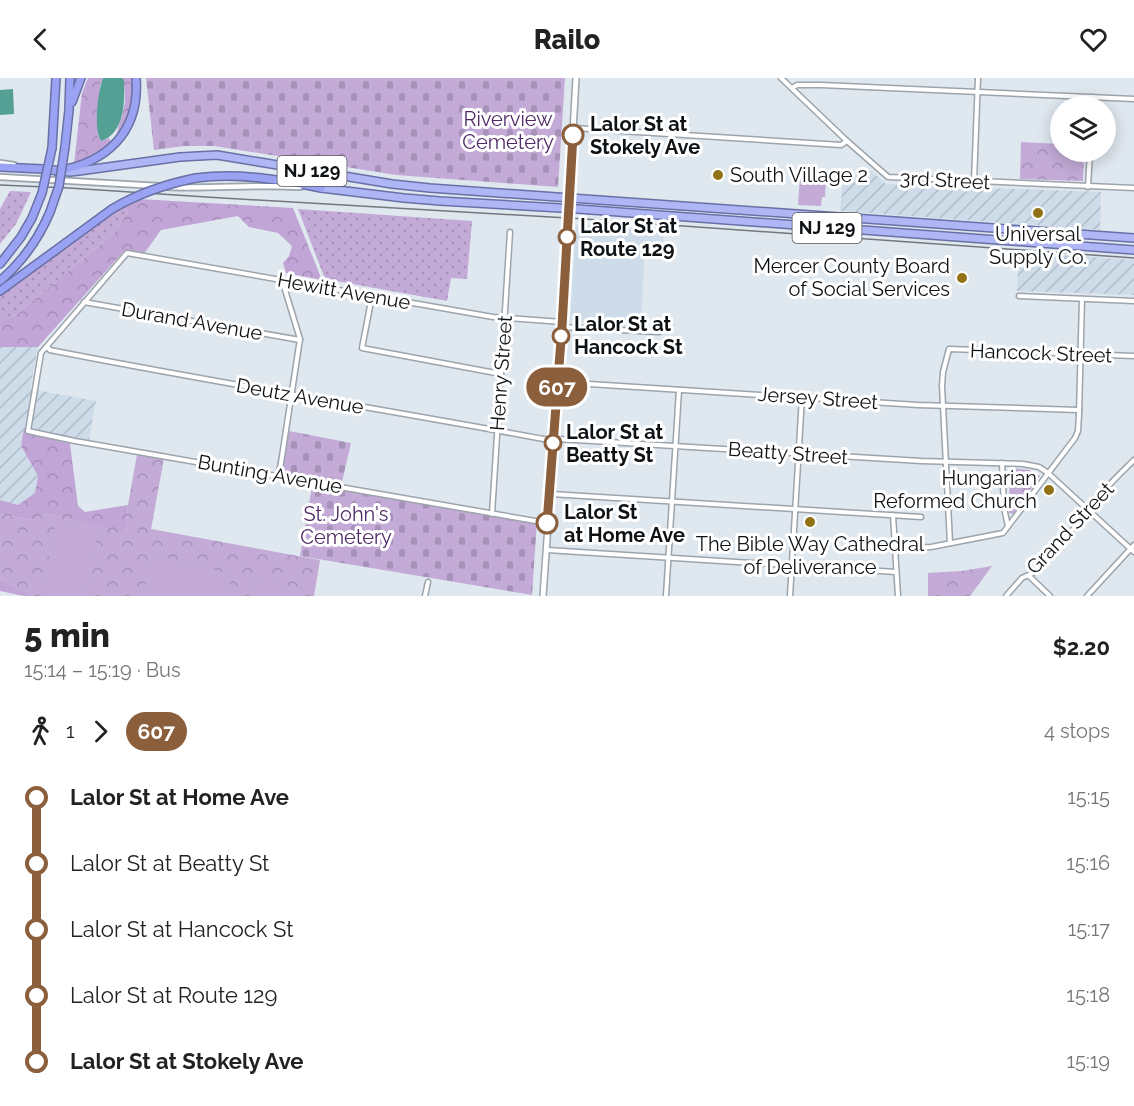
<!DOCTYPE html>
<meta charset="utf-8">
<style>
:root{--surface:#fff;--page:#f6f6f6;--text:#222;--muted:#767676}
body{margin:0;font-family:Raleway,sans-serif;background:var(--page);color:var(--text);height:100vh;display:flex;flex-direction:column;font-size:22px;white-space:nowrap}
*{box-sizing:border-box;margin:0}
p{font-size:20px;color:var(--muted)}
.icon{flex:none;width:33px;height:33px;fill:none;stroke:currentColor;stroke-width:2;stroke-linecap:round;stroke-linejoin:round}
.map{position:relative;height:518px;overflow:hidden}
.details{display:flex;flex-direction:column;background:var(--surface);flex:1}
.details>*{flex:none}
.badge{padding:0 12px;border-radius:20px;font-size:21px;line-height:39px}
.buttons{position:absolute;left:1050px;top:18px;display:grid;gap:12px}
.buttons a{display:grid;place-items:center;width:66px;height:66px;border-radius:50%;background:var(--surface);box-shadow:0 3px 15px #0003;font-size:30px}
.map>.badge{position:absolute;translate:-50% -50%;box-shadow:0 0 0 3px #fff}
.legs{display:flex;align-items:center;gap:9px;height:66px;padding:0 24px;font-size:20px}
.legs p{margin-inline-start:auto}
.headline{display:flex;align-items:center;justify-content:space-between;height:102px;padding:0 24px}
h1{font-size:33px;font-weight:800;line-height:45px}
ul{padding:0 24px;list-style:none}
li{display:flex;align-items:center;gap:21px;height:66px;font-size:22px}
li i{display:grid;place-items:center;width:9px;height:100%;margin:0 8px;background:currentColor}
li i::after{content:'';width:15px;height:15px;margin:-8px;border:4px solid;border-radius:50%;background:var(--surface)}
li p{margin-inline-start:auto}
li:first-child i{background:linear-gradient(#0000 50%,currentColor 0)}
li:last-child i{background:linear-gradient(currentColor 50%,#0000 0)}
header{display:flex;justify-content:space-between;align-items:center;height:78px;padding:0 24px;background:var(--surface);font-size:27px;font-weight:800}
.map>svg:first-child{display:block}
</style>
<header><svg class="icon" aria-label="back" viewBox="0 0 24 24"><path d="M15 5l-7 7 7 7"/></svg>Railo<svg class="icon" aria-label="heart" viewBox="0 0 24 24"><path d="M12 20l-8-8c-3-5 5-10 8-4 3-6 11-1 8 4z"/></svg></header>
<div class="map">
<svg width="1134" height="518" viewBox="0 0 1134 518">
<defs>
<pattern id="industrial-furrows" width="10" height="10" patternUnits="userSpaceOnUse" patternTransform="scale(1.5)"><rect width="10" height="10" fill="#cedcea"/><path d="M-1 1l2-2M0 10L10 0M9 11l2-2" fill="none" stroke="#b0bcc8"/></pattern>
<pattern id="grass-dots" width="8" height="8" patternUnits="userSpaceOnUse" patternTransform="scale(1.5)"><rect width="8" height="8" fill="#c3aad7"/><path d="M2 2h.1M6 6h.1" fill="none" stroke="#a691b8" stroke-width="1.8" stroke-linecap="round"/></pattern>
<pattern id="forest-crowns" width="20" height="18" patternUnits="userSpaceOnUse" patternTransform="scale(1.5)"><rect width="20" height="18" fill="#c1a5d7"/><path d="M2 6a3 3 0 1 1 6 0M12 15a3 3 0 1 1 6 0" fill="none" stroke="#a58db8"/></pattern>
<pattern id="cemetery-stones" width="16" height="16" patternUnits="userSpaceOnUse" patternTransform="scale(1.5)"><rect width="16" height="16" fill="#c3aad7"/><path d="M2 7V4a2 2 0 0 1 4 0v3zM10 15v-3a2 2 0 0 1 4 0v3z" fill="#a691b8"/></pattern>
<pattern id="park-crowns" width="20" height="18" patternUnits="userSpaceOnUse" patternTransform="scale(1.5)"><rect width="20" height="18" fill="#c3aad7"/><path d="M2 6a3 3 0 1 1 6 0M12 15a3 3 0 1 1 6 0" fill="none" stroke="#a691b8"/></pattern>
</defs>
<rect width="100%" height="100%" fill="#dfe7ef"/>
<!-- built -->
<polygon fill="#cedcea" points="576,147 664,154 663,165 647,164 645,165 641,248 570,243"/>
<!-- industrial -->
<g fill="url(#industrial-furrows)">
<polygon points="870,92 886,106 1101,114 1100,152 840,133 843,102"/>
<polygon points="1009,173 1134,182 1134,217 1017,213 1018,187"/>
<polygon points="0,269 38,269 30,311 96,323 89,362 24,350 21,369 38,398 35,415 18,427 0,422"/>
</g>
<!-- grass -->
<g fill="url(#grass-dots)">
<polygon points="10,113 31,114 16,146 0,166 0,131"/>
<polygon points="124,128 128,134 114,155 16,237 0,244 0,215 16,201 31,184 42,187"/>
<polygon points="298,131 472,143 467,201 451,200 447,223 325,201"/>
</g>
<!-- forest -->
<g fill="url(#forest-crowns)">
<polygon points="88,0 103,0 100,8 98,58 101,63 109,60 111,64 98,76 74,86 82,15"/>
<path d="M122 0H132C139 20 127 40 117 57 118 46 121 44 123 34 126 24 126 10 122 0Z"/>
<polygon points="138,121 293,130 322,202 286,195 283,185 289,178 292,168 278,155 249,149 238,138 161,152 143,177 124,173 38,269 0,269 0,244 16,237 114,155 128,134 124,128"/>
<polygon points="24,350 69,358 78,428 85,434 128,427 125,455 48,436 31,442 0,436 0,422 18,427 35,415 38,398 21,368"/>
<polygon points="0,501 33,518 24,518 0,513"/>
</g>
<!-- cemetery -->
<g fill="url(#cemetery-stones)">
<polygon points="146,0 565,0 558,109 396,97 214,68 184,68 154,72"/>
<polygon points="284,352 351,365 341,408 537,443 532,517 300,478 313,403 275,396"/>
</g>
<!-- park -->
<g fill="url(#park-crowns)">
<polygon points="1021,64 1060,66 1060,74 1084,74 1083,103 1020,101"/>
<polygon points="138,371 165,375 151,451 320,482 314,518 33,518 0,501 0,436 31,442 48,436 125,454 128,427"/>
<polygon points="1010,390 1030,392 1040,398 1013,436 1009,435"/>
<polygon points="992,488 970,518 928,518 928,495 962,493"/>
</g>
<!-- garden -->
<g fill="#c3aad7">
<polygon points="800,100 826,102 825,119 822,119 821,128 798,127"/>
<polygon points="56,441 99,450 86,518 42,518"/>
<polygon points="155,477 231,496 227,518 145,518 149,480"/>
<polygon points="260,500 305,513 305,518 251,518 251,507"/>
</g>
<!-- water -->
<g fill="#55a095">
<path d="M103 0H122L124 2C125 23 125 55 101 63 93 51 98 13 103 0Z"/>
<polygon points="13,11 14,36 0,37 0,12"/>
</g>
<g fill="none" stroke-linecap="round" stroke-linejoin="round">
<defs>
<g id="minor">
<polyline points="781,0 847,63 888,99 1134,110"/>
<polyline points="792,10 797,7 821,7 1134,21"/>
<polyline points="1092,28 1093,19"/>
<polyline points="574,50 841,67 847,63"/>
<polyline points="974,104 978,0"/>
<polyline points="1088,109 1090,74"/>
<polyline points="372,218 362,270 501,296"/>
<polyline points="1019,218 1134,223"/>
<polyline points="84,224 300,262"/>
<polyline points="562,249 659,254"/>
<path d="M47 269 50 272C216 305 383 331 549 362L559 361 576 362 921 383 1023 386 1039 389 1048 395 1134 474"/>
<polyline points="558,304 918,327 1079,332"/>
<polyline points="1002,385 1004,430 1008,448"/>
<polyline points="279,398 300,261 282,202"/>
<polyline points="551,416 921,439"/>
<polyline points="492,436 510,154"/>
<polyline points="893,437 898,518"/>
<polyline points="547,445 75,363 28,353 41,275 127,175 493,239 562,244"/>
<polyline points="950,465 942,308 943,294 949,271 1134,278"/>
<polyline points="895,471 931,469 1003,455 1075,360 1078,353 1079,336 1082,221"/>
<polyline points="547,472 896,494"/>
<polyline points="1029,498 1050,518"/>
<polyline points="425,518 428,504"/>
<polyline points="666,518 679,312"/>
<polyline points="790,518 802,319"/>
<path d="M1006 518 1022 500 1033 495 1085 438C1093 421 1120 396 1134 382"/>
<polyline points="1087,518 1134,467"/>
</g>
<g id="tertiary">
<polyline points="0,85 14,87"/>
<polyline points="0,99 159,108"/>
<path d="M167 109C212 111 256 106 300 109"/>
</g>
<polyline id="secondary" points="543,518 562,249 576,0"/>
<g id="trunk">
<polyline points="43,91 70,94 79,93 180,79 217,77 392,106 430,110 1134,160"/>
<polyline points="321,110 404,120 440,123 578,131 1134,172"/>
</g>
<g id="motorway">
<polyline points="72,24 81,0"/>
<polyline points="65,69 69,32 70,0"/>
<polyline points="52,70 56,0"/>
<polyline points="0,89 43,91"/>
<path d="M56 93C107 85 140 54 136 0"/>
<path d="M196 100C239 94 280 102 321 110"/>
<polyline points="0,186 21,159 32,140"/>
<path d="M0 203C22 184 39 160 50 134"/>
<polyline points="0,213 112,131"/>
</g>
</defs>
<!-- minor casing -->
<use href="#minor" stroke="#9ca4ac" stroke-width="7"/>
<!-- tertiary casing -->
<use href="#tertiary" stroke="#9ca4ac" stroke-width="8"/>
<!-- secondary casing -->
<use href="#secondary" stroke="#9ca4ac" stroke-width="8"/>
<!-- trunk casing -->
<use href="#trunk" stroke="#6970a5" stroke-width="10"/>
<!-- motorway casing -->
<use href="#motorway" stroke="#6970a5" stroke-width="10"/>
<!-- minor -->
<use href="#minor" stroke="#fff" stroke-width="4"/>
<!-- tertiary -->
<use href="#tertiary" stroke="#fff" stroke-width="4.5"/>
<!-- secondary -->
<use href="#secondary" stroke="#fff" stroke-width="5"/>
<!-- trunk -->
<use href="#trunk" stroke="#aeb6f6" stroke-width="7"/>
<!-- motorway -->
<use href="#motorway" stroke="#9aa3f3" stroke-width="7"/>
<!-- rail -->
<polyline stroke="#73787e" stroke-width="1.5" points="0,107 69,110 206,119 585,141 1134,180"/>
<defs>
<g id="motorway-bridge">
<path d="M112 131C139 115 166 106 196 100"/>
<polyline points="50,134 59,108 65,69"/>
<polyline points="32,140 42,115 52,70"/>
</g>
</defs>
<!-- motorway-bridge casing -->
<use href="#motorway-bridge" stroke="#6970a5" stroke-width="10" stroke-linecap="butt"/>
<!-- motorway-bridge -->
<use href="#motorway-bridge" stroke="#9aa3f3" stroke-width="7"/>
</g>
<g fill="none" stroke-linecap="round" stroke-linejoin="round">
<defs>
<polyline id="line-1" points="547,445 562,249 573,57"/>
</defs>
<!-- line-1 casing -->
<use href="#line-1" stroke="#fff" stroke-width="14"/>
<!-- line-1 -->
<use href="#line-1" stroke="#8b5e3c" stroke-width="9"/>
</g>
<!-- markers -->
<g fill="#fff" stroke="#8b5e3c" stroke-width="3">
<circle cx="573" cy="57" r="10"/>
<circle cx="567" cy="159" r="8"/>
<circle cx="561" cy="258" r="8"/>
<circle cx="553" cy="365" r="8"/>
<circle cx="547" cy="445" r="10"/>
</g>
<g fill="#917217" stroke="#fff" stroke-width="2">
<circle cx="718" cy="97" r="6"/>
<circle cx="1038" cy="135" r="6"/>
<circle cx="962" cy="200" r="6"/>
<circle cx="1049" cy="412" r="6"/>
<circle cx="810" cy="444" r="6"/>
</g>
<g text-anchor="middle" stroke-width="6" stroke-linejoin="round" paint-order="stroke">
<!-- shield labels -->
<g fill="#fff" stroke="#57595b" stroke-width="1.5">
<rect x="277.5" y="78" width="69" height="30" rx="4.5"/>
<rect x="792.5" y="135" width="69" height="30" rx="4.5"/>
</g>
<g font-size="18" font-weight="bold" fill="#0f1215">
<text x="312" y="99">NJ 129</text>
<text x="827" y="156">NJ 129</text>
</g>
<!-- park labels -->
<g font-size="20" fill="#4f2a67" stroke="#fff">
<text x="508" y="48">Riverview<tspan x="508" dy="23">Cemetery</tspan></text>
<text x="346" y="443">St. John's<tspan x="346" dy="23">Cemetery</tspan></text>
</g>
<!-- stop labels -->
<g font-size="20" font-weight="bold" fill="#0f1215" stroke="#fff" text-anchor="start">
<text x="590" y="53">Lalor St at<tspan x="590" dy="23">Stokely Ave</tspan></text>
<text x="580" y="155">Lalor St at<tspan x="580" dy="23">Route 129</tspan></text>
<text x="574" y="253">Lalor St at<tspan x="574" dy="23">Hancock St</tspan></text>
<text x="566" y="361">Lalor St at<tspan x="566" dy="23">Beatty St</tspan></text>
<text x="564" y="441">Lalor St<tspan x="564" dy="23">at Home Ave</tspan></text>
</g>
<!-- poi labels -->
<g font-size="20" fill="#0f1215" stroke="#fff">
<text x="730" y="104" text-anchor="start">South Village 2</text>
<text x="1038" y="163">Universal<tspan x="1038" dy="23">Supply Co.</tspan></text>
<text x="950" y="195" text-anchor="end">Mercer County Board<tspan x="950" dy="23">of Social Services</tspan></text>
<text x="1037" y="407" text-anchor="end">Hungarian<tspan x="1037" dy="23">Reformed Church</tspan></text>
<text x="810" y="473">The Bible Way Cathedral<tspan x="810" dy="23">of Deliverance</tspan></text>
</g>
<!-- street labels -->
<g font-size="20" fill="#0f1215" stroke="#fff">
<text transform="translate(945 102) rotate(3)" y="7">3rd Street</text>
<text transform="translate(344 213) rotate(10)" y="7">Hewitt Avenue</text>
<text transform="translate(192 243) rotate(10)" y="7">Durand Avenue</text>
<text transform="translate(1041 275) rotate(2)" y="7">Hancock Street</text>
<text transform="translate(501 295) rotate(-86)" y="7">Henry Street</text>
<text transform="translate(300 318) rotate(10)" y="7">Deutz Avenue</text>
<text transform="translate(818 320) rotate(4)" y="7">Jersey Street</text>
<text transform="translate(788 375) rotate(4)" y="7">Beatty Street</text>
<text transform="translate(270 396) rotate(10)" y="7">Bunting Avenue</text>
<text transform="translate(1070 450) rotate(-47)" y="7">Grand Street</text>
</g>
</g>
</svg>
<div class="buttons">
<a><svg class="icon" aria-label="layers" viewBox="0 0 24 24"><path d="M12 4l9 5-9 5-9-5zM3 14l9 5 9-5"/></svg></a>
</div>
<b class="badge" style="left:557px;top:309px;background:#8b5e3c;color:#fff">607</b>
</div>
<section class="details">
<div class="headline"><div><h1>5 min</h1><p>15:14 – 15:19 · Bus</p></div><b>$2.20</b></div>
<div class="legs"><svg class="icon" aria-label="walk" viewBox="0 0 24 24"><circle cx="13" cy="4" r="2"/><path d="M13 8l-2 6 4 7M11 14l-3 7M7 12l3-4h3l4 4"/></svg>1<svg class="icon" aria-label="forward" viewBox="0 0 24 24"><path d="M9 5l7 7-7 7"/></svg><b class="badge" style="background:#8b5e3c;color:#fff">607</b><p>4 stops</p></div>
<ul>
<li><i style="color:#8b5e3c"></i><b>Lalor St at Home Ave</b><p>15:15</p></li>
<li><i style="color:#8b5e3c"></i><span>Lalor St at Beatty St</span><p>15:16</p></li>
<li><i style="color:#8b5e3c"></i><span>Lalor St at Hancock St</span><p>15:17</p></li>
<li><i style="color:#8b5e3c"></i><span>Lalor St at Route 129</span><p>15:18</p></li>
<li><i style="color:#8b5e3c"></i><b>Lalor St at Stokely Ave</b><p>15:19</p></li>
</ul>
</section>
